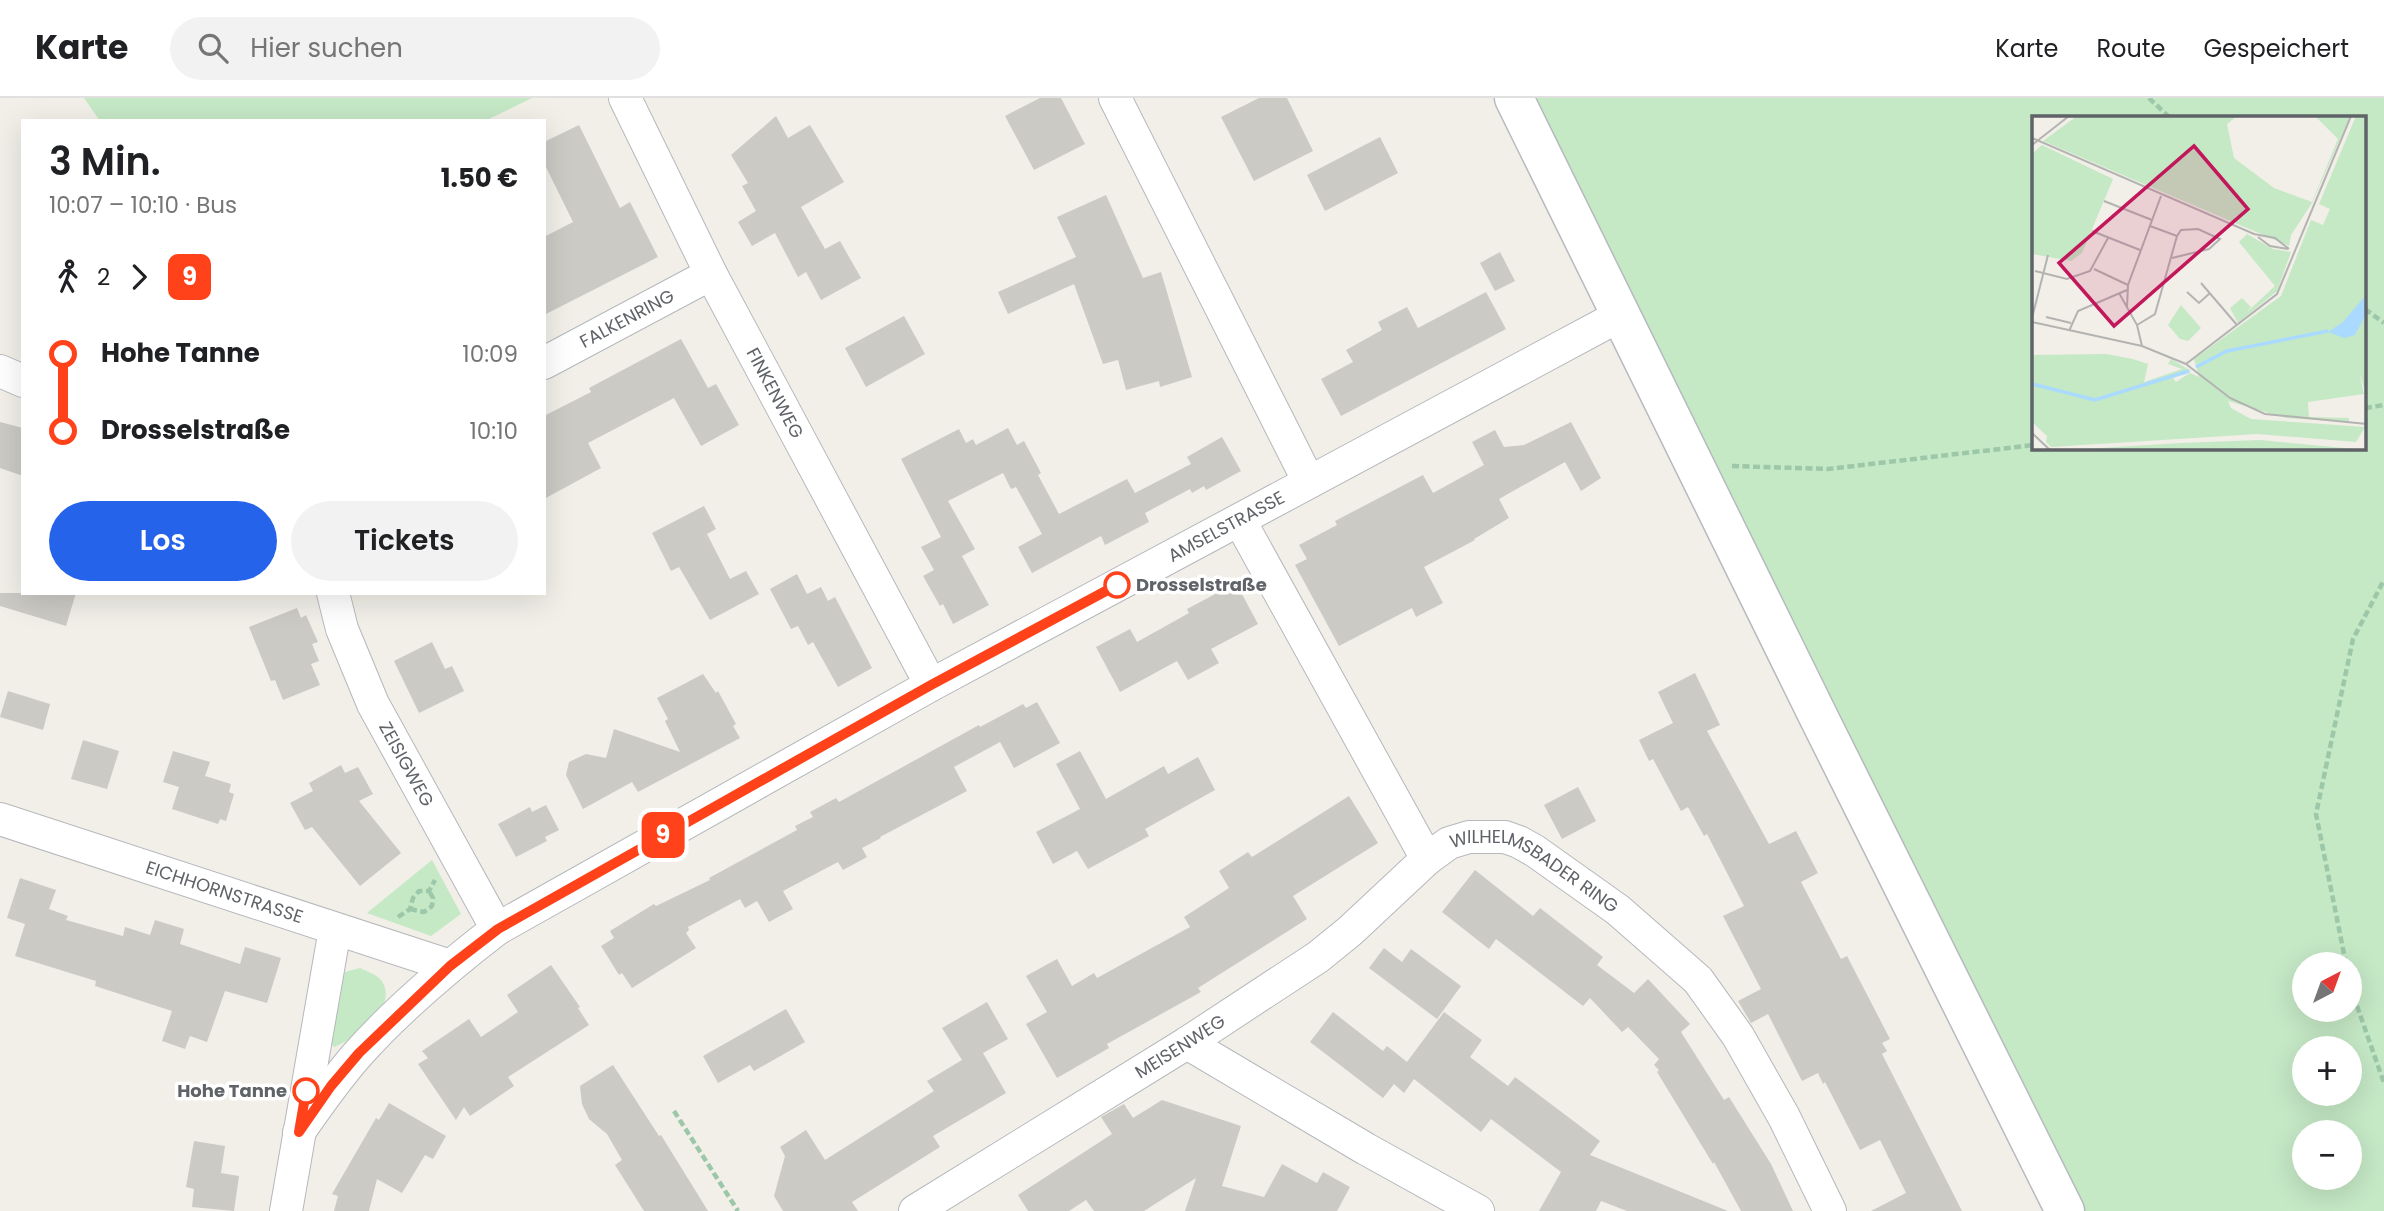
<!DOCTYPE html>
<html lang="de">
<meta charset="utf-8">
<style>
:root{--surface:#fff;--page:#f2f2f2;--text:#202124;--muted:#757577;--line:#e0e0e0;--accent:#2563eb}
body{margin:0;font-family:Poppins,sans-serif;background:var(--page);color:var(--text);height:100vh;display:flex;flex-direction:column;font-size:26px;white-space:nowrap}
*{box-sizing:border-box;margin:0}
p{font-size:23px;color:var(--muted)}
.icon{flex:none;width:38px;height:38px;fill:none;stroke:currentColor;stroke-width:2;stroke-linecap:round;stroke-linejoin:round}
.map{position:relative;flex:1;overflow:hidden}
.sheet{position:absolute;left:21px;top:21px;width:525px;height:476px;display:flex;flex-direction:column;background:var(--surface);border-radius:0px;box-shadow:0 7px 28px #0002}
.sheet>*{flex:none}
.badge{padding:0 14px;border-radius:10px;font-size:24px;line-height:46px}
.needle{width:46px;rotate:41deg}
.fabs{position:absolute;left:2292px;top:854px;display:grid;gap:14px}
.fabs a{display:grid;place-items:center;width:70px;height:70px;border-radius:50%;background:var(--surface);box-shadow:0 7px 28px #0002;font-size:35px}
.map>.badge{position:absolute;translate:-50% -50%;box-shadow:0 0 0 4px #fff}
.legs{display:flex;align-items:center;gap:10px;height:77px;padding:0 28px;font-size:23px}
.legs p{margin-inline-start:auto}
.overview{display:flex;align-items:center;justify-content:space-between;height:119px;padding:0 28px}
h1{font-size:38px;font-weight:600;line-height:52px}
.primary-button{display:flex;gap:14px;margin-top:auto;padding:14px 28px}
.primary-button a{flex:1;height:80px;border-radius:42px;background:var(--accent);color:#fff;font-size:28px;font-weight:600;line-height:80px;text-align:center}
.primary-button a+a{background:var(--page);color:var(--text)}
ul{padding:0 28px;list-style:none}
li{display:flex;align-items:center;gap:24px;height:77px;font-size:26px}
li i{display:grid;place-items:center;width:10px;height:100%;margin:0 9px;background:currentColor}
li i::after{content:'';width:18px;height:18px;margin:-9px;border:5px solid;border-radius:50%;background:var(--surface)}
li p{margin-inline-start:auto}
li:first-child i{background:linear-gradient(#0000 50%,currentColor 0)}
li:last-child i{background:linear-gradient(currentColor 50%,#0000 0)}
header{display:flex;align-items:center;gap:42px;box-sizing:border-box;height:98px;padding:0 35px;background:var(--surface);border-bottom:2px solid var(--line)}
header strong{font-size:33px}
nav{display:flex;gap:38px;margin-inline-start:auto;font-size:24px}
.search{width:490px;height:63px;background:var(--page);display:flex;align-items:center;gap:18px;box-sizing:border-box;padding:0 24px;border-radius:38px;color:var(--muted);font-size:26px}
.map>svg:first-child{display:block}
</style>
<header>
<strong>Karte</strong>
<div class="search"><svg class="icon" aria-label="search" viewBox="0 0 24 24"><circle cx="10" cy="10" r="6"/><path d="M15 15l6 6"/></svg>Hier suchen</div>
<nav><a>Karte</a><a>Route</a><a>Gespeichert</a></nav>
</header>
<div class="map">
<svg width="2384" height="1113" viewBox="0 0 2384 1113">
<rect width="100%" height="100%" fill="#f1efe8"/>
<!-- green -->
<g fill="#c5e8c5" fill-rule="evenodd">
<polygon points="84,0 532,0 485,23 100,23"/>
<path d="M1531 0H2384V1113H2082ZM2034 19H2365V350H2034ZM2305 866H2350V912H2305ZM2305 950H2350V996H2305ZM2305 1034H2350V1080H2305Z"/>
<polygon points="432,762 461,816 431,838 367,815"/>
<path d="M360 870C366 873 375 876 380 881 402 906 356 941 334 949L326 940 336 885 345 874Z"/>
</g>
<!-- building -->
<g fill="#cccac5">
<polygon points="1040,0 1061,0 1085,46 1034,72 1005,18"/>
<polygon points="1259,0 1287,0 1313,53 1254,83 1221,19"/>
<polygon points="776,18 788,40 810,27 844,84 801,109 825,151 840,143 861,180 821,202 806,174 798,179 775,135 752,148 738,124 756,113 742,88 748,85 731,57"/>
<polygon points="579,27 620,110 630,104 658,159 544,217 544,139 573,124 544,65 544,44"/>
<polygon points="1380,39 1398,75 1325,113 1307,77"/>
<polygon points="1106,97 1143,180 1161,174 1192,279 1160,289 1159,283 1126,292 1118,262 1103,266 1074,186 1008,216 998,194 1076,159 1057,119"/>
<polygon points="1500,154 1515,183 1495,193 1480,165"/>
<polygon points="1486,194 1506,231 1341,318 1321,281 1353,264 1346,252 1382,232 1378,224 1407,209 1418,230"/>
<polygon points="904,218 925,256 866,289 845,250"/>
<polygon points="681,241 708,290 716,286 739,327 701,348 674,300 588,345 601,370 544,401 544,318 591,294 589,290"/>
<polygon points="0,324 23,330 23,378 0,370"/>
<polygon points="1571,324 1601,380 1581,393 1565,364 1499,401 1509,420 1474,441 1475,442 1424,469 1443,505 1416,519 1412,510 1339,548 1295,467 1307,461 1299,447 1337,427 1335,423 1423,377 1433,395 1484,367 1472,344 1495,332 1504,349 1524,347"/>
<polygon points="1008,330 1017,347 1024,343 1041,375 1038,377 1059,416 1127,381 1135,395 1191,366 1187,359 1222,339 1241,373 1206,392 1204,388 1192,395 1190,391 1145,415 1149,424 1105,447 1101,438 1032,475 1018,449 1042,436 1016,389 1011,391 1003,375 948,403 975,451 962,458 989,507 953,526 943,506 940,508 923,478 934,472 921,449 941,439 901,361 959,331 966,345 973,341 976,347"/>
<polygon points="704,408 716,431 707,436 730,481 746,473 759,496 710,522 679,469 671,473 652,435"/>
<polygon points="797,476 807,496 821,489 828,503 835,499 872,570 838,589 813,544 808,547 798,528 791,531 770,491"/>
<polygon points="1236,485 1258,526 1211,551 1219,565 1188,582 1177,563 1120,594 1096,549 1130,531 1137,544 1189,515 1187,511"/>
<polygon points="0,495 76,495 66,528 0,508"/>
<polygon points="297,510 301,520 306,517 318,544 312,546 319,563 311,566 320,587 283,602 275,582 271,583 249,529"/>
<polygon points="432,544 445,571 452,568 464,593 419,615 394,563"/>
<polygon points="1695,575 1720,627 1707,633 1769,746 1796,733 1818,775 1801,784 1841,861 1847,858 1890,941 1882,945 1887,953 1882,956 1962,1113 1871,1113 1906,1095 1880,1042 1860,1052 1825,984 1823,986 1818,975 1802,983 1768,916 1751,925 1738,903 1761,891 1723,818 1744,808 1707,736 1704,738 1688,709 1681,713 1653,661 1649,663 1639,642 1673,625 1658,594"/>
<polygon points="703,576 716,595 718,593 736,626 733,628 740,640 638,694 632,684 583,711 566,677 569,664 586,656 606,660 614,631 680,654 665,623 668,621 657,600"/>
<polygon points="8,593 50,606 43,632 0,619"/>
<polygon points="1037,604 1060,645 1014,670 1000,644 954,669 967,693 880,739 881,740 862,750 867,759 843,772 838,764 783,793 793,811 769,824 757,803 745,810 740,801 688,829 689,832 686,835 696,850 632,890 622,875 619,877 601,848 614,840 610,833 654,806 656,808 710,782 709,780 797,732 795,728 813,719 810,714 836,700 839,704 979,627 980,629 1023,606 1026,610"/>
<polygon points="83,642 119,653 107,691 71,681"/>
<polygon points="173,653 210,664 205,678 231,686 229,694 234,696 226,723 220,721 218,726 172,711 179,689 163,684"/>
<polygon points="1080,653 1106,701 1164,668 1168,676 1198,659 1215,692 1145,731 1149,738 1088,771 1077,753 1053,766 1036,734 1080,711 1056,666"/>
<polygon points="341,667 345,675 358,669 373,696 359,703 401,755 360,788 312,729 305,732 290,705 313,693 309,685"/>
<polygon points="1578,689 1596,723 1562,741 1544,707"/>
<polygon points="1349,698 1378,745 1293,798 1307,821 1198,890 1201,894 1107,946 1109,950 1057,980 1026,926 1047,914 1026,878 1057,861 1072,888 1094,875 1097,880 1190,829 1184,819 1229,790 1219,773 1248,754 1252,759"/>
<polygon points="546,707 559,732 545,739 547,743 516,759 498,726 530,709 532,714"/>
<polygon points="1475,772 1533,818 1540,810 1603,859 1597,867 1634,895 1648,881 1690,926 1681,934 1724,1002 1729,999 1771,1066 1793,1113 1741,1113 1714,1064 1713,1066 1657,974 1659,972 1654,967 1659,961 1628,929 1622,934 1590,900 1583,908 1496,841 1489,851 1442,814"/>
<polygon points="20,780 56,792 49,811 68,818 66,822 123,838 125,829 150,837 155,822 184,831 180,846 240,866 245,849 281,860 267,905 225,893 207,944 190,938 185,951 162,943 172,913 95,888 96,883 15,858 25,826 7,820"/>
<polygon points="1384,850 1402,864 1411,851 1461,888 1437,921 1369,870"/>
<polygon points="551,867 580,909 578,910 589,927 508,979 514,988 470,1018 464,1009 456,1022 418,966 428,960 422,953 469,921 481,939 518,914 507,897"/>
<polygon points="987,904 1008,941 983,955 1006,995 933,1038 940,1049 852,1104 858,1113 783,1113 774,1098 785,1058 780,1049 806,1032 825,1062 934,993 927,983 962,962 942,930"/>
<polygon points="786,911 805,944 754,973 750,967 718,985 703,958"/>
<polygon points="1333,914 1383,953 1387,948 1407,964 1444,914 1482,942 1470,959 1508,988 1515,979 1600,1043 1590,1057 1728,1113 1627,1113 1601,1103 1596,1113 1539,1113 1561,1074 1491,1021 1481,1034 1414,981 1404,995 1394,986 1383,1000 1310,944"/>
<polygon points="613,967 659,1038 661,1037 708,1113 644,1113 615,1067 622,1062 607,1036 589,1021 582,1006 580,988"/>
<polygon points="1162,1002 1241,1028 1222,1088 1264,1099 1282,1066 1317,1085 1323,1074 1350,1089 1337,1113 1185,1113 1196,1080 1144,1113 1094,1113 1086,1102 1069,1113 1028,1113 1018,1097 1112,1036 1101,1019 1124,1006 1133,1020"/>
<polygon points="389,1005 446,1038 433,1061 425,1057 402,1095 377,1081 369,1113 334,1113 338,1098 332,1096 376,1020 379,1022"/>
<polygon points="194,1043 225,1048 221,1075 239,1078 234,1113 192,1109 194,1091 186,1089"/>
</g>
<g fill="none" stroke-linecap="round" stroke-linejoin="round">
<defs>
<g id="street">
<path id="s1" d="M625 0 711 176 931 587"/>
<polyline points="1115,0 1309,384"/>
<path id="s2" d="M544 265 711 176"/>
<polyline points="0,273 23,283"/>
<path id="s3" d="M1240 423 1427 761 1449 745 1469 739H1505L1519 744 1535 753 1618 812 1698 882 1738 938 1784 1019 1830 1113"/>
<path id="s4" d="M333 495 342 531 373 606 497 831"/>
<path id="s5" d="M0 721 450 868"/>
<polyline points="1187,945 1366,1051 1478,1113"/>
<path id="s6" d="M299 1034C317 1008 336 981 357 957 398 911 449 868 497 831L931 587 1621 217"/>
<polyline points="286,1113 335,831"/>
<path id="s7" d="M915 1113 1187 945 1318 859 1350 833 1427 761"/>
</g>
<polyline id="secondary" points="1514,0 1820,622 2065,1113"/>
</defs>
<!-- street casing -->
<use href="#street" stroke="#b5b8bc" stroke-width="34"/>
<!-- secondary casing -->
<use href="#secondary" stroke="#b6babf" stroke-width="41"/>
<!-- path -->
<g stroke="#9cc7a9" stroke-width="4.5" stroke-dasharray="7 3.5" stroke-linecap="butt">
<polyline points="2149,0 2169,19"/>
<polyline points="2365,211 2384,225"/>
<polyline points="2365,310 2384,307"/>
<polyline points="1732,368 1828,371 2034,347"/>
<polyline points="410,811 424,814 432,808 433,800 429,793"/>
<polyline points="398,819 410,811 413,800 419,793 429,793 435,782"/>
<polyline points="2346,866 2316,716 2353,541 2384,482"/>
<polyline points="2350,888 2384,985"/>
<polyline points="674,1013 738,1113"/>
</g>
<!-- street -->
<use href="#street" stroke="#fff" stroke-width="32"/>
<!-- secondary -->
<use href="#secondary" stroke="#fff" stroke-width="38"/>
</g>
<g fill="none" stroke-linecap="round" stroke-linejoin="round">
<defs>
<polyline id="line-1" points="306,993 299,1034 331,988 359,955 450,868 498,831 931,587 1117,487"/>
</defs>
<!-- line-1 casing -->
<use href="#line-1" stroke="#fff" stroke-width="16"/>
<!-- line-1 -->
<use href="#line-1" stroke="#ff421a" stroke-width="10"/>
</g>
<!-- markers -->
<g fill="#fff" stroke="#ff421a" stroke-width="3.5">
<circle cx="1117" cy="487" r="12"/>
<circle cx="306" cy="993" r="12"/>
</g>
<g text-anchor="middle" stroke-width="7" stroke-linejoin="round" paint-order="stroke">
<!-- street labels -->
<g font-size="18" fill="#5f6368" stroke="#fff">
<text dy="6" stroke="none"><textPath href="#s2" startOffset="94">FALKENRING</textPath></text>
<text dy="6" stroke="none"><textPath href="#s1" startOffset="331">FINKENWEG</textPath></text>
<text dy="6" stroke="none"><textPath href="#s6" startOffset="1118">AMSELSTRASSE</textPath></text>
<text dy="6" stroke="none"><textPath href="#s4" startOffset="187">ZEISIGWEG</textPath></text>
<text dy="6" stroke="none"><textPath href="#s3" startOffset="509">WILHELMSBADER RING</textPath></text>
<text dy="6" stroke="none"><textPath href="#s5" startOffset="236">EICHHORNSTRASSE</textPath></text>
<text dy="6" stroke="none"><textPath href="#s7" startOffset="312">MEISENWEG</textPath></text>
</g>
<!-- stop labels -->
<g font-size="18" font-weight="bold" fill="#5f6368" stroke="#fff" text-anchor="start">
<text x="1136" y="493">Drosselstraße</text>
<text x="287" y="999" text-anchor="end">Hohe Tanne</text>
</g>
</g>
<!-- overview -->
<g transform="translate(2032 18)">
<rect width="334" height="334" fill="#f1efe8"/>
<path d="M45 0H205L195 8 202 42 242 72 280 86 306 23 283 0H318L280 87 259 119 257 130 11 25ZM324 0H334V278L327 256 332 278 276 286 277 301 317 302V306L254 302 196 285 199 292 219 303 333 311 324 326 225 318 19 331 14 326 15 320 0 306V239L74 238 101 243 116 248 112 266 150 253 136 248 139 243 159 255 141 262 144 266 158 257 167 261 162 243 249 180 279 104 291 109 298 93 287 88ZM10 29 81 63 50 137 39 145 0 138V38ZM215 118 241 133 259 136 245 175 206 207 198 192 210 182 219 191 214 197 243 170 207 126ZM149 189 169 212 156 225 148 223 136 209ZM228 324 333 334H36L149 327Z" fill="#c5e8c5"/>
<path d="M334 179V198L323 219 312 222 296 216 311 206Z" fill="#aadaff"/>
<path fill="none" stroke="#aadaff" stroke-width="3.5" d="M164 251 195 235 296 215M0 268 63 284 157 255"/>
<path fill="none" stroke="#b3b3b1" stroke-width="2" d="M319 0 245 178 154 248 198 282 233 298 335 308M0 22 222 118 243 122 257 133M0 29 37 0M72 85 120 104M118 110 145 120 149 114 166 113 188 123 177 133 140 142M60 115 108 134M226 121 238 130 256 133M62 153 96 169M3 155 35 163 58 155 76 122M169 167 205 209M155 176 167 187 178 177M87 177 105 209 110 230M95 191 96 169 129 80M14 201 39 207M0 202 16 139M0 206 110 230 154 248M105 209 123 198 145 120M37 215 46 195 95 174M0 317 18 334"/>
<path fill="#c2185b" fill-opacity="0.15" stroke="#c2185b" stroke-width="3.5" d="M162 30 216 93 82 210 27 147Z"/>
<rect width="334" height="334" fill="none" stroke="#5f6368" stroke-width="3.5"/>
</g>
</svg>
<div class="fabs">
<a><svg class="needle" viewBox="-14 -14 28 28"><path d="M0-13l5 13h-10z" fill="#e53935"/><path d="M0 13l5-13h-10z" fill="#757577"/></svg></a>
<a>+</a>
<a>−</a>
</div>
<b class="badge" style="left:663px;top:737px;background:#ff421a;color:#fff">9</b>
<section class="sheet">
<div class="overview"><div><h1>3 Min.</h1><p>10:07 – 10:10 · Bus</p></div><b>1.50 €</b></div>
<div class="legs"><svg class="icon" aria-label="walk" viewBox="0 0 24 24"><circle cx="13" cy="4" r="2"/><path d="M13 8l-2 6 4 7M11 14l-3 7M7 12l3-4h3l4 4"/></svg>2<svg class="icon" aria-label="forward" viewBox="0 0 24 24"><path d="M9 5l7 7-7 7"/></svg><b class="badge" style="background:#ff421a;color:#fff">9</b></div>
<ul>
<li><i style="color:#ff421a"></i><b>Hohe Tanne</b><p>10:09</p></li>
<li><i style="color:#ff421a"></i><b>Drosselstraße</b><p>10:10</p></li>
</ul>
<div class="primary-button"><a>Los</a><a>Tickets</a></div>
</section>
</div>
